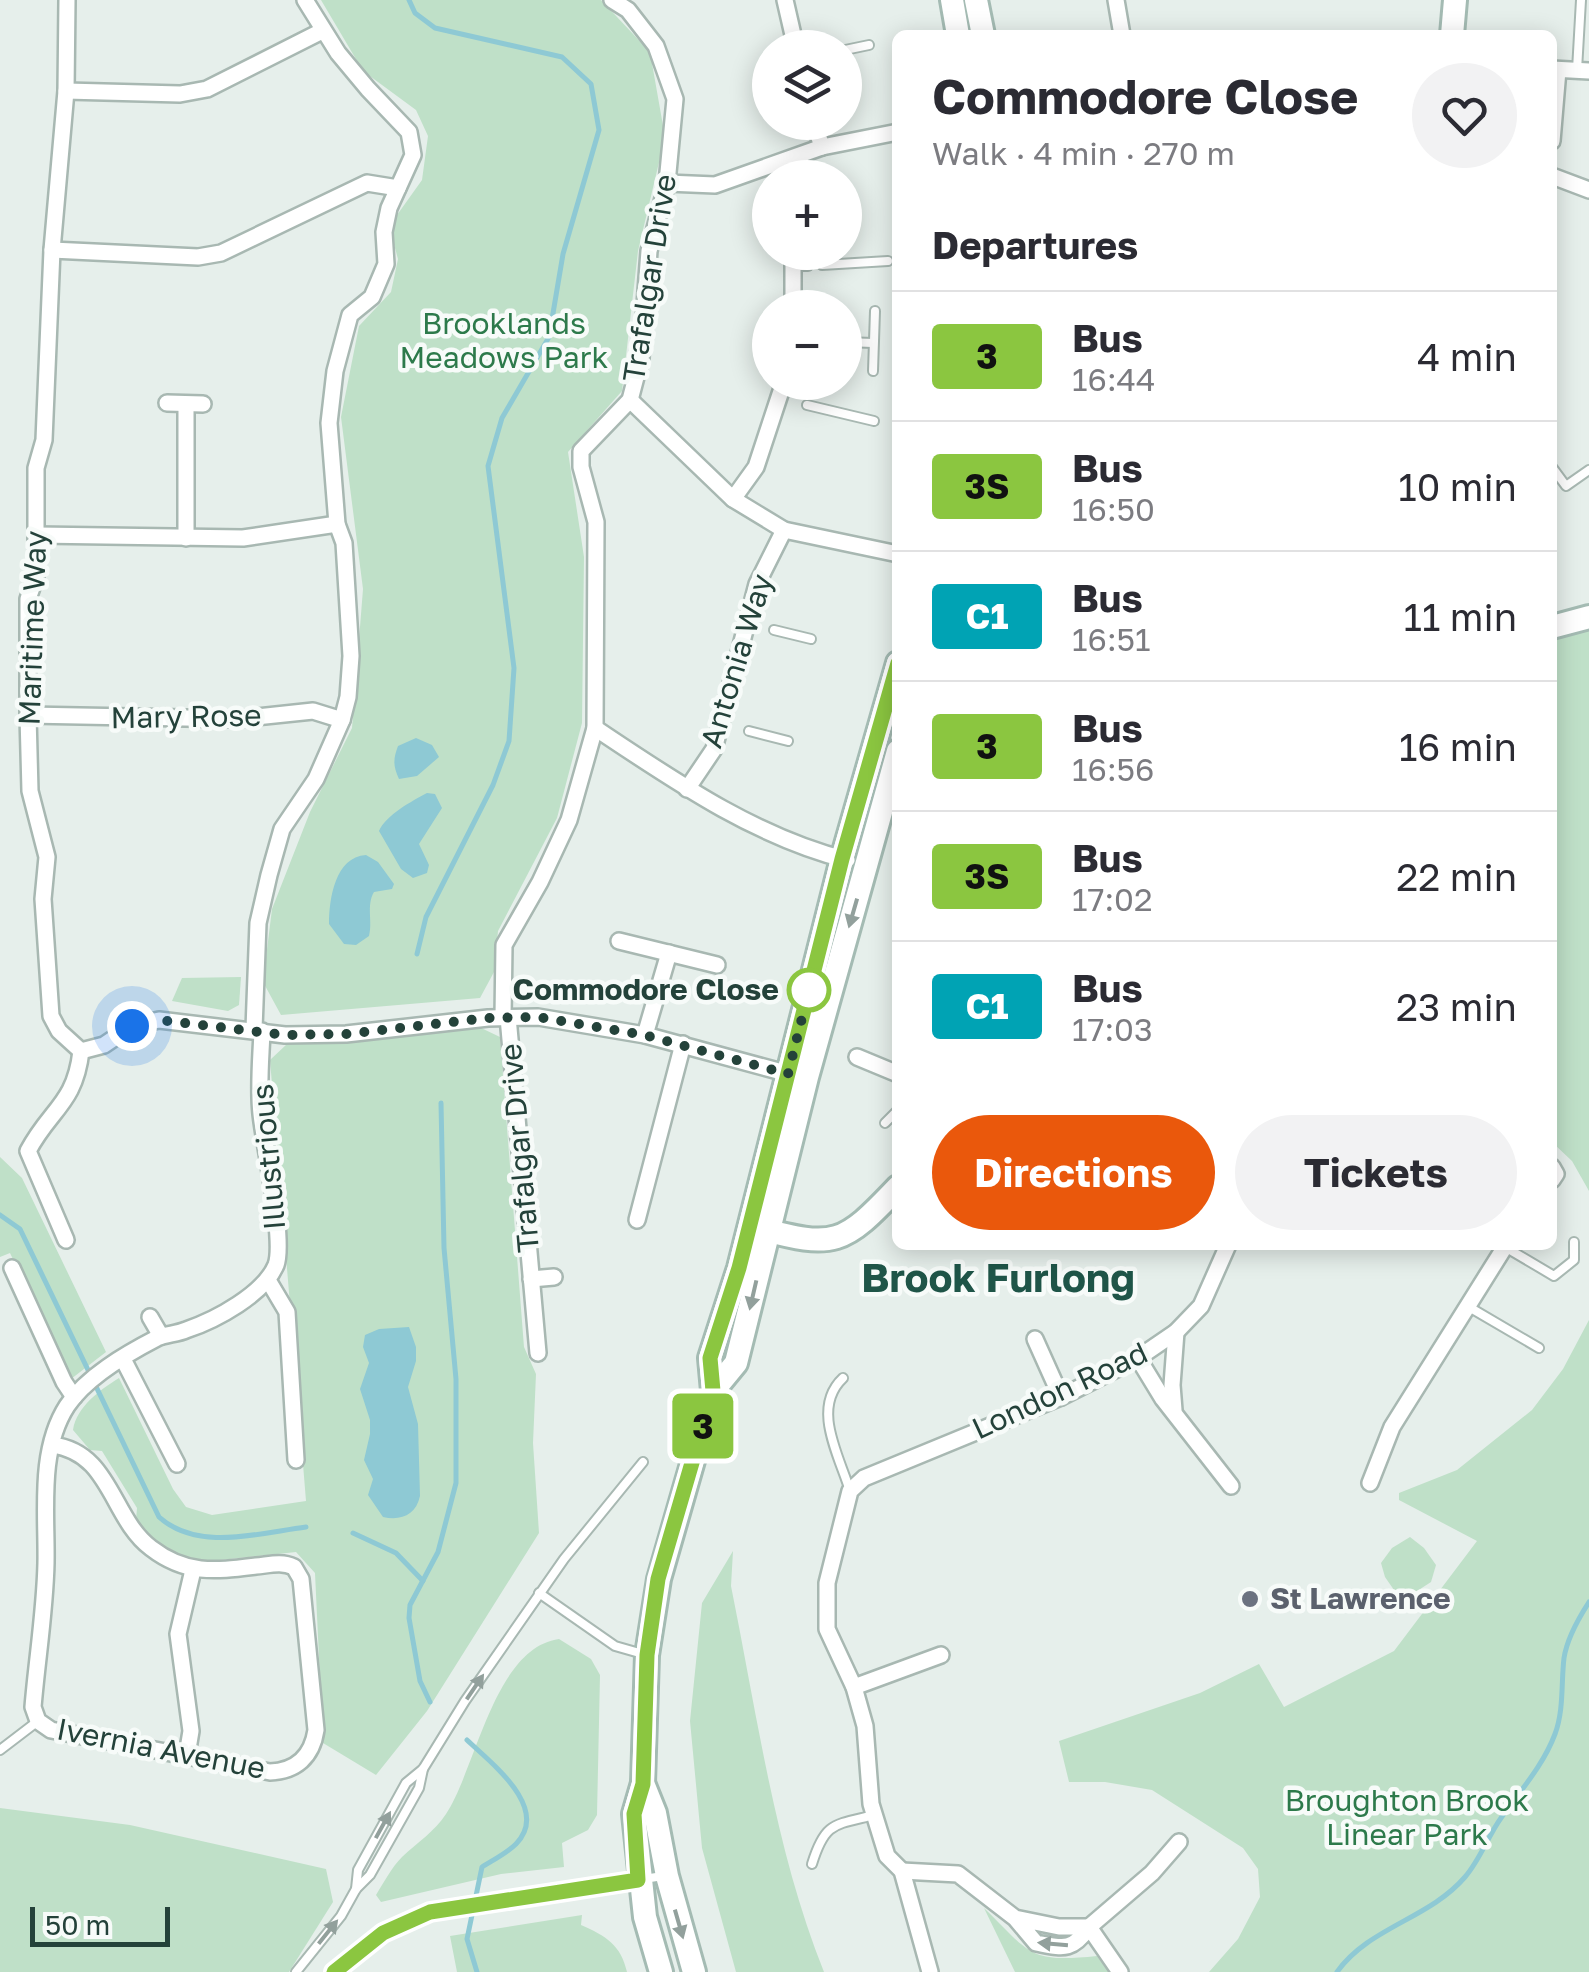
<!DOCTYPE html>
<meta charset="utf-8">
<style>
:root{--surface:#fff;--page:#f2f2f3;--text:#2b2b33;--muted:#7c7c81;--line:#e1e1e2;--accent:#ea580c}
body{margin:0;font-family:"Golos Text",sans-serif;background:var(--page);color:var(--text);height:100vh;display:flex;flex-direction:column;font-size:38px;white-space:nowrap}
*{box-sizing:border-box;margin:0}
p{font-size:32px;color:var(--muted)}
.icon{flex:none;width:55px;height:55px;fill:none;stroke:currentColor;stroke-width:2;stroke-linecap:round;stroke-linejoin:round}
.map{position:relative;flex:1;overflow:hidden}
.panel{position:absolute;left:892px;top:30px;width:665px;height:1220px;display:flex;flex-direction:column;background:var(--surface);border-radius:15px;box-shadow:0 5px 25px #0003}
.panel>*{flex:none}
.badge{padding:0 20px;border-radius:8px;font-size:35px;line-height:65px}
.buttons{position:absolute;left:752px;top:30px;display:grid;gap:20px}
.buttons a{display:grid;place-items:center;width:110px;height:110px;border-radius:50%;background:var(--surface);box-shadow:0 5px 25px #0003;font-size:50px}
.scale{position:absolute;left:30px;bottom:25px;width:140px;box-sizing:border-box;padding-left:10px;border:5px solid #24423a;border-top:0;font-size:28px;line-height:35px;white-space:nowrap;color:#24423a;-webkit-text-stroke:8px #f7fbf9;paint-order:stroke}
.you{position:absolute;width:50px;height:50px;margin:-25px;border:8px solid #fff;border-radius:50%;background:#1a73e8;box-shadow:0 0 0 15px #1a73e833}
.map>.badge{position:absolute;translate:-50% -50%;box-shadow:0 0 0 5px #fff}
h2{padding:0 40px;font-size:38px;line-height:90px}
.round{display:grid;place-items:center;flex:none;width:105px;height:105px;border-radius:52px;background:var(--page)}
.headline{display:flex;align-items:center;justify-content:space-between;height:170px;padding:0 40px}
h1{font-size:48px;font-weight:700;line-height:75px}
.cta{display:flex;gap:20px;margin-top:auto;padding:20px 40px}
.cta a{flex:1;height:115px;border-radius:60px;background:var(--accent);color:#fff;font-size:40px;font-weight:700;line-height:115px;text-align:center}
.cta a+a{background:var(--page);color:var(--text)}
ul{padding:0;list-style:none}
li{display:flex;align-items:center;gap:30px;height:130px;padding:0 40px;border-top:2px solid var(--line)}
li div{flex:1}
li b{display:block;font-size:38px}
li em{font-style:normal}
li .badge{min-width:110px;font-weight:700;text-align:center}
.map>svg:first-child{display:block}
</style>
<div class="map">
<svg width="1589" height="1972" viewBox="0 0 1589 1972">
<rect width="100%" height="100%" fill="#e6efeb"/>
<!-- green -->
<g fill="#bfe0c8">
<polygon points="321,0 601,0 650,52 665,137 638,251 622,391 568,452 584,557 582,723 557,818 498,931 494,972 480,998 281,1015 263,982 272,909 310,812 352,728 363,589 341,417 359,326 391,292 398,259 392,237 397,215 422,180 428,136 416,110 363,71"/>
<polygon points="1589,628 1589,1191 1572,1161 1553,1143 1552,640"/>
<polygon points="241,977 239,1005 228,1011 172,1001 182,978"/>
<path d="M477 1026 500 1037 524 1347 536 1374 533 1443 539 1533 427 1711 376 1775 323 1743 315 1573 296 1552 191 1563 159 1545 136 1520 137 1508 102 1451 90 1450 73 1430C77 1406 100 1390 119 1378L173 1489 186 1507 212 1515 306 1501 270 1060 287 1044Z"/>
<polygon points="0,1157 22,1178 106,1352 71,1379 10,1253 0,1257"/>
<polygon points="1589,1320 1589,1972 1209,1972 1238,1939 1260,1897 1258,1869 1243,1848 1152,1790 1105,1782 1069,1782 1059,1741 1200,1693 1259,1664 1284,1707 1394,1651 1477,1541 1399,1500 1399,1493 1457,1470 1532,1410 1563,1369"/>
<polygon points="1410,1537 1424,1548 1436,1565 1431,1582 1414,1593 1394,1590 1385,1577 1381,1563 1392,1548"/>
<path d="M733 1551 731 1586C757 1714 775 1850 824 1972H736L702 1848 690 1721 702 1603Z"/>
<path d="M559 1639 591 1659 600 1675 597 1815 588 1830 562 1843 564 1867 501 1874 381 1902 376 1895C384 1882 392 1867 402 1857 418 1842 434 1832 446 1814 476 1769 494 1648 559 1639Z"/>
<polygon points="0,1808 130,1825 326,1869 333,1902 289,1972 0,1972"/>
<path d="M984 1908C1031 1954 1029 1963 1097 1956L1109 1972H1015Z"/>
<path d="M582 1915 581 1925C606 1936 621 1945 627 1972H457L450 1936Z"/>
</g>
<!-- water -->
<g fill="#8ec9d4">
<path d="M416 738 432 745 439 757 417 776 399 779C393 766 393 759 398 746Z"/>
<path d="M427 793 435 794 442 808 419 844 429 865 427 873 413 878 401 869 379 831C386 815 412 801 427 793Z"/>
<path d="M366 855 378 862 394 884 392 889 374 892C366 905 373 922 369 936L356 945 344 944 329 924C329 899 335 857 366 855Z"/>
<path d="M409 1327 416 1347V1361L408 1387 418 1424 420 1496C416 1515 401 1521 383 1517L368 1495 373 1479 364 1460 370 1434V1420L360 1389 369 1363 363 1347 365 1335 379 1329Z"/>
</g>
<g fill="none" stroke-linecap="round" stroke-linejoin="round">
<!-- stream -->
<g stroke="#8ec9d4" stroke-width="5">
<polyline points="409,0 415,13 435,28 562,57 591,84 599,130 563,254 549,337 502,418 488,466 514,668 509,741 493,785 426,917 417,954"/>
<path d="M0 1215 20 1229 159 1517C198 1552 259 1533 306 1527"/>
<polyline points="353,1533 396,1553 423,1581"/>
<polyline points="430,1702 420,1681 409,1618 410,1605 438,1552 456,1483 456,1379 444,1248 441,1103"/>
<path d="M467 1740C491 1763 551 1808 516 1844 507 1853 493 1860 482 1867L467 1939 477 1972"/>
<path d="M1337 1972C1369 1927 1429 1919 1465 1877 1480 1860 1488 1836 1501 1818 1520 1791 1543 1766 1555 1734 1564 1710 1561 1683 1564 1658 1567 1638 1578 1619 1589 1602"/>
</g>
<defs>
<g id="lane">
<polyline points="845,50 869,45"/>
<polyline points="1577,70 1581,0"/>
<polyline points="822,265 888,261"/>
<polyline points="793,266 808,266"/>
<polyline points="845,342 873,343"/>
<polyline points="873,371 875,311"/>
<polyline points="807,405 874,421"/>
<polyline points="1552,467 1566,486 1589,470"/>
<polyline points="774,630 811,639"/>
<polyline points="749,731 788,741"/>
<polyline points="885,1123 898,1110"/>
<polyline points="1505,1247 1554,1276 1574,1260 1574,1242"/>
<polyline points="1469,1307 1539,1348"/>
<path d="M843 1378C811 1408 839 1455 850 1491"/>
<polyline points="539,1593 615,1646 643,1654"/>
<polyline points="0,1750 38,1721"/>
<path d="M812 1864C825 1822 834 1825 874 1815"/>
<polyline points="356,1889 358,1870 406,1783 423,1769 465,1701 564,1559 643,1462"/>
<polyline points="296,1972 341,1916 356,1889 370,1875 419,1788 423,1769"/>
<polyline points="334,1972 383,1933 430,1912 663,1876"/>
</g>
<g id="street">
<polyline points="67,0 66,91 52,250 44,440 36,468 36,576 28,599 28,715 30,791 47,857 43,899 51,1016 59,1031 81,1051"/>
<polyline points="785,0 796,48"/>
<polyline points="1116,0 1122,35"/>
<polyline points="1552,69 1589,71"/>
<polyline points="66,91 180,94 207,89 322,31"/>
<polyline points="814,122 822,147"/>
<polyline points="1552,141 1558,70"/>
<polyline points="1552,176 1589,190"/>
<polyline points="667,183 715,185 822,147 898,132"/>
<polyline points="52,250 198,257 221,253 367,183 398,188"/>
<polyline points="793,308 793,252"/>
<polyline points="630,400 733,499 784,530 898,554"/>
<polyline points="167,403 203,404"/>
<polyline points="733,499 756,467 784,382"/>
<polyline points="37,535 243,538 337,524"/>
<polyline points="186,538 186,406"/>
<polyline points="28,715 237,719 313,711 342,720"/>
<path d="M595 728C673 780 755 837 847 860"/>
<polyline points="687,789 714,749 757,584 784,530"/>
<polyline points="619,941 717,965"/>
<polyline points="503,1017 504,945 540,882 569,820 595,728 596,522 581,467 581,451 630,400 641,358 649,251 667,183 675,99 656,46 628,10 612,0"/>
<polyline points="508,1017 538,1353"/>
<polyline points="254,1029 258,923 269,875 282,829 316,779 342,720 348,697 351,656 344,543 337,524 329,423 335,371 350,315 372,297 386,264 384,232 389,208 413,155 409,132 368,89 338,53 305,0"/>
<polyline points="645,1035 669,953"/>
<polyline points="81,1051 104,1045 132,1026 159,1020 285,1035 346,1034 488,1018 538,1017 645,1035 793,1075"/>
<polyline points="857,1057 898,1074"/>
<polyline points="1552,1167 1556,1174 1552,1180"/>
<polyline points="637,1220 683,1044"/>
<path d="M66 1240 28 1151C50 1109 75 1104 81 1051"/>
<polyline points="12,1268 64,1382 74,1397"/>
<polyline points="531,1279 554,1277"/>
<polyline points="268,1280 287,1312 296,1460"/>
<polyline points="150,1317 161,1336"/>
<polyline points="1035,1339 1061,1397"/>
<polyline points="1138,1358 1163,1399 1231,1486"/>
<polyline points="123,1359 177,1464"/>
<polyline points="1174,1410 1172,1385 1176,1332"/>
<path d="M52 1445C111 1452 111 1518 151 1548 186 1575 215 1571 256 1566 269 1565 281 1561 294 1567L301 1579 316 1730C312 1757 296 1771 270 1772L51 1730 38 1721 33 1707C37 1659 45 1611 46 1563 47 1513 38 1451 67 1406 86 1377 126 1354 157 1338 166 1334 177 1334 186 1330 216 1320 264 1294 276 1265 285 1241 264 1144 261 1114 258 1087 261 1058 262 1031"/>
<polyline points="1370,1483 1392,1427 1506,1245"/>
<polyline points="854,1687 941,1655"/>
<polyline points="187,1755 191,1731 178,1634 193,1570"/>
<path d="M902 1871 958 1874 1015 1918 1036 1943C1063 1948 1072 1952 1089 1927H1059L1015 1918"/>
<polyline points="930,1972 902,1871 887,1856 871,1804 865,1726 854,1687 827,1629 827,1583 850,1491 864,1478 1061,1397 1138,1358 1176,1332 1201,1306 1228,1245"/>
<polyline points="1120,1972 1089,1927 1152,1873 1179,1842"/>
</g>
<g id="secondary">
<polyline points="952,0 958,35"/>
<polyline points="976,0 983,35"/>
<polyline points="1452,35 1455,0"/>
<polyline points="1552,627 1589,617"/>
<path d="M758 1228C835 1249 843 1245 898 1187"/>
<polyline points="713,1391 736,1363 807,1077 898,751"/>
<polyline points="643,1783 655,1813 667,1876 694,1972"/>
<polyline points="661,1972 645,1917 634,1814 643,1783 647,1655 659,1579 713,1391 710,1358 739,1268 842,859 898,663"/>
</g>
</defs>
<!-- lane casing -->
<use href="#lane" stroke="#a8b8b2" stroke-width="12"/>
<!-- street casing -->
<use href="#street" stroke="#a8b8b2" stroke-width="20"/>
<!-- secondary casing -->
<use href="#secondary" stroke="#a4bbb3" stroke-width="28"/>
<!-- lane -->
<use href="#lane" stroke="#fff" stroke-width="8"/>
<!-- street -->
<use href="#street" stroke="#fff" stroke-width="15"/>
<!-- secondary -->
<use href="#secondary" stroke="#fff" stroke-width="22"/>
</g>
<!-- one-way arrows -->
<defs><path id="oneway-solid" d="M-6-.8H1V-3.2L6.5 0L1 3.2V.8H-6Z" transform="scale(2.5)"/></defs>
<g fill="#92a09c">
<use href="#oneway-solid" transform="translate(853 913) rotate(106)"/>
<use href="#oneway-solid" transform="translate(753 1295) rotate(103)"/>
<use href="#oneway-solid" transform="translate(475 1687) rotate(-56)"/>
<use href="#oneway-solid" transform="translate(383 1825) rotate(-61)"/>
<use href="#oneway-solid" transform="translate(679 1924) rotate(74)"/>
<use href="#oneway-solid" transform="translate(328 1932) rotate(-51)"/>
<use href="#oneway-solid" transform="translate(1053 1944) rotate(-175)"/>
</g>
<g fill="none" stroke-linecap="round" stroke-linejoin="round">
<defs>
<polyline id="line" points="334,1972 383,1933 430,1912 638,1880 634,1814 643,1784 647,1655 658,1579 713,1391 710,1358 739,1268 842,859 898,663"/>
</defs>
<!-- line casing -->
<use href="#line" stroke="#fff" stroke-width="22"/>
<!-- line -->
<use href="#line" stroke="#8bc640" stroke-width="15"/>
<!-- walk -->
<polyline stroke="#24423a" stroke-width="10" stroke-dasharray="0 18" points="132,1026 159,1020 285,1035 346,1034 488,1018 538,1017 644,1035 788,1074 809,990"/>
</g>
<!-- markers -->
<circle fill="#fff" stroke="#8bc640" stroke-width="5" cx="809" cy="990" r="20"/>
<circle fill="#6b7280" stroke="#f7fbf9" stroke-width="4" cx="1250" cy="1599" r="10"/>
<g text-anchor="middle" stroke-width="9" stroke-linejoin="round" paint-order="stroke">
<!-- street labels -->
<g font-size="30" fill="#24423a" stroke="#f7fbf9">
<text transform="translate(650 278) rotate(-81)" y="10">Trafalgar Drive</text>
<text transform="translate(33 628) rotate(-88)" y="10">Maritime Way</text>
<text transform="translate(737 661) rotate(-73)" y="10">Antonia Way</text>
<text transform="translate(186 717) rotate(-1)" y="10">Mary Rose</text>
<text transform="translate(520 1148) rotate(-95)" y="10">Trafalgar Drive</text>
<text transform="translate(269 1157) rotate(-95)" y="10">Illustrious</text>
<text transform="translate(1060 1391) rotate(-25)" y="10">London Road</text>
<text transform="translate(161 1749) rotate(11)" y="10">Ivernia Avenue</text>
</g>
<!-- park labels -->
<g font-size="30" fill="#2d7a4b" stroke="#f7fbf9">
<text x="504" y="334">Brooklands<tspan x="504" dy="34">Meadows Park</tspan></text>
<text x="1407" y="1811">Broughton Brook<tspan x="1407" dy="34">Linear Park</tspan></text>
</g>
<!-- stop labels -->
<g font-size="30" font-weight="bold" fill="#24423a" stroke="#f7fbf9" text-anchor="end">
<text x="779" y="1000">Commodore Close</text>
</g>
<!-- worship labels -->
<g font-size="30" font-weight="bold" fill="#5b616d" stroke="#f7fbf9" text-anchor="start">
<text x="1270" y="1609">St Lawrence</text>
</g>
<!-- district labels -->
<g font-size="40" font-weight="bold" fill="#1f5548" stroke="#f7fbf9">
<text x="998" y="1292">Brook Furlong</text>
</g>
</g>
</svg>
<div class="buttons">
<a><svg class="icon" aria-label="layers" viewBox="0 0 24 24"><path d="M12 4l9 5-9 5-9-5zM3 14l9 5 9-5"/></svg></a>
<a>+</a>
<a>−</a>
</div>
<div class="scale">50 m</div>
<div class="you" style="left:132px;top:1026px"></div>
<b class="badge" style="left:703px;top:1426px;background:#8bc640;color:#111">3</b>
<section class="panel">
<div class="headline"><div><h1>Commodore Close</h1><p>Walk · 4 min · 270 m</p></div><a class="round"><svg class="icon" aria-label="heart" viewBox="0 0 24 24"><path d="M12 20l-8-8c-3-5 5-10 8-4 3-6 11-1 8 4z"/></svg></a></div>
<h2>Departures</h2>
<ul>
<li><span class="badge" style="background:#8bc640;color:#111">3</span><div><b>Bus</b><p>16:44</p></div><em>4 min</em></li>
<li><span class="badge" style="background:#8bc640;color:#111">3S</span><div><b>Bus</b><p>16:50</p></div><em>10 min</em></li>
<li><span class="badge" style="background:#00a3b4;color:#fff">C1</span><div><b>Bus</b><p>16:51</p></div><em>11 min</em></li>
<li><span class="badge" style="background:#8bc640;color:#111">3</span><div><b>Bus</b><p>16:56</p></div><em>16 min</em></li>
<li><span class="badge" style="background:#8bc640;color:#111">3S</span><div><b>Bus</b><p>17:02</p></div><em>22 min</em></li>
<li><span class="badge" style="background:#00a3b4;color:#fff">C1</span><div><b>Bus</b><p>17:03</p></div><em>23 min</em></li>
</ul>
<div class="cta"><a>Directions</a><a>Tickets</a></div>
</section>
</div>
